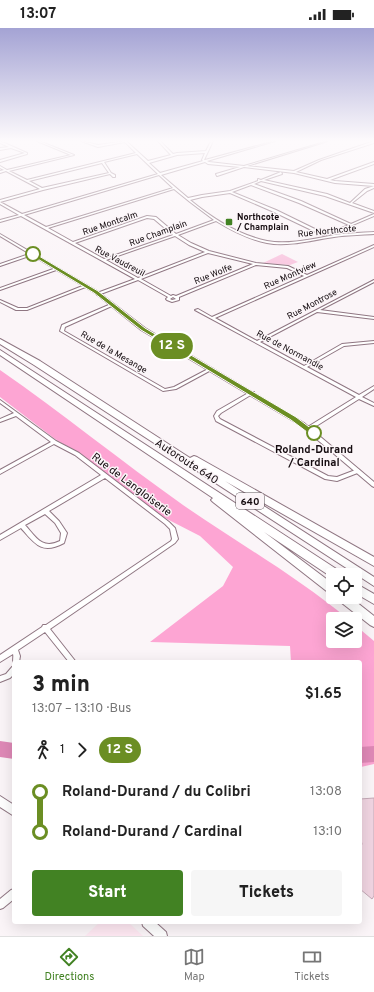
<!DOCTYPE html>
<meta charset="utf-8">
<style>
:root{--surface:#fff;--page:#f6f6f6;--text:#222;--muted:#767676;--line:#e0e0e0;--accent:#428223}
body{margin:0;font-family:Overpass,sans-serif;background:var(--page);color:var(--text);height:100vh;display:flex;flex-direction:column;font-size:15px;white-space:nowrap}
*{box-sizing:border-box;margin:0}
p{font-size:13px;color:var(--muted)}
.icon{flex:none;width:22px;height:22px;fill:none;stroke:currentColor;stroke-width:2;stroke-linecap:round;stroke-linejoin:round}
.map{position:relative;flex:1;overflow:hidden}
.drawer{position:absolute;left:12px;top:632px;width:350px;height:264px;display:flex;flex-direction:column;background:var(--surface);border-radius:4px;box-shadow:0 4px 16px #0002}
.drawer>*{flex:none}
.badge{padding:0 8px;border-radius:13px;font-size:14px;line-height:26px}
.buttons{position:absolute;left:326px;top:540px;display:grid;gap:8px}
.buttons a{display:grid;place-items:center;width:36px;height:36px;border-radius:4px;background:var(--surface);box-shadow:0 4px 16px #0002;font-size:20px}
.map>.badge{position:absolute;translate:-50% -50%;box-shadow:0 0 0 2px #fff}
.legs{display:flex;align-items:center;gap:6px;height:44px;padding:0 20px;font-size:13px}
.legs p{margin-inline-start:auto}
.summary{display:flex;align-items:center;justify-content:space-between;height:68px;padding:0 20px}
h1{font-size:22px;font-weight:800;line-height:30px}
.cta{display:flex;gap:8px;margin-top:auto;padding:8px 20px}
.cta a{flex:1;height:46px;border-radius:4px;background:var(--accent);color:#fff;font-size:16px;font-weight:800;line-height:46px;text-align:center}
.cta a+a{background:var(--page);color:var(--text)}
ul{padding:0 20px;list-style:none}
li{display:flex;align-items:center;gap:14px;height:40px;font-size:15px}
li i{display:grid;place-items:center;width:6px;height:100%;margin:0 5px;background:currentColor}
li i::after{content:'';width:10px;height:10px;margin:-5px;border:3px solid;border-radius:50%;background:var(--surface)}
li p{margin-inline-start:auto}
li:first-child i{background:linear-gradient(#0000 50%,currentColor 0)}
li:last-child i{background:linear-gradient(currentColor 50%,#0000 0)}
.status{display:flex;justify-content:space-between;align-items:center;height:28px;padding:0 20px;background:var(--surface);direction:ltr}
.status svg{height:11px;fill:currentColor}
.menu{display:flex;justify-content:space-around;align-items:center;height:56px;border-top:1px solid var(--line);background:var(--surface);font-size:11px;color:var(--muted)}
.menu a{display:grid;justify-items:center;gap:2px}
.menu .current{color:var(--accent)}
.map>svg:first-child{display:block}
</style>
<div class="status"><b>13:07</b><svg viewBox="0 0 49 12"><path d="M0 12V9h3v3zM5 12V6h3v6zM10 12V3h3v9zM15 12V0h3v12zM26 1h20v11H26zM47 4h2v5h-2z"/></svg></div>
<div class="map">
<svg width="374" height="908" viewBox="0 0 374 908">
<rect width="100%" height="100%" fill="#fbf5f8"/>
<!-- built -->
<polygon fill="#ffe9f3" points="100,894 128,894 143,908 85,908"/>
<!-- green -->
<polygon fill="#f9c9e1" points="282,226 298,234 290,237 263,235"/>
<!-- forest -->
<path fill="#fda5d3" d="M0 342C62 385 121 433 183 477 238 515 296 548 348 591H333V613H355V597L374 613V736L361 739 360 742V634H291L290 618 150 614 223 558 233 539 200 508 163 489 82 427 55 411 0 369Z"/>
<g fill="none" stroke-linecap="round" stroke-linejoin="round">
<!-- river -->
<g fill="#df89b7" fill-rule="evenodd">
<polygon points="0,713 14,715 14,731 0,729"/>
<polygon points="374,718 374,734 360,735 360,719"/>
</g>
</g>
<!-- building -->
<polygon fill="#f1d5e2" stroke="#c4a9b6" points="374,770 374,868 372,871 360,861 360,820 362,816 360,808 360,771"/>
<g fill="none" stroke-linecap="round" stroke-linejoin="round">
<defs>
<g id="minor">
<polygon points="0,113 27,125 27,126 0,134 0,132 25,125 11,120 0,122 0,120 9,119 0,115"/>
<path d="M37 113H39L74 127 9 143 27 152 136 125 125 114 98 119 81 113 98 117 126 113 148 133 171 127 158 113H160L173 126 177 125 206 123 211 113H213L204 132H205L275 113 207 133 209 134 244 138 328 113 247 138 294 143 319 132 374 113V115L321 132 296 144 327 151 374 134V136L330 152 335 153 374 156V158L335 155 294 145 244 139 217 148 216 146 240 139 208 136 205 134 161 147 188 170 202 167 230 163 258 153V151L261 152 281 144 282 146 264 152 327 166 350 175 365 161 374 158V160L367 163 352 175 374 183V185L325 168 261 153 254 156 301 173 351 196 374 186V188L329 207H322L274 184 230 165 202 169 190 172C212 190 238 207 267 213 288 217 313 211 334 207 347 205 361 205 374 204V206C361 207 347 207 334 209 313 212 288 219 267 215 248 211 232 203 216 193L178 207 191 215 209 223 256 235 288 238 307 247 374 217V219L215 290 257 313 374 252V254L320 282 374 289V291L317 284 260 314 304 338 342 316 374 313V315L344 318 307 339 359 367 374 358V361L362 369 374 375V378L359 371 310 402H306V400L356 369 195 282 198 281 212 289 304 248 287 240 256 237 179 269V272L172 274 167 272 166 271 168 269 138 252 98 267H97V265L135 251 21 188 0 194V192L19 187 0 176V174L22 186 158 146 137 126 104 134 111 145 115 147V149H113L110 146 43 162 0 174V172L40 161 6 143 0 145V143L4 142 0 140V138L7 142 71 127ZM205 125 202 132 203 133 160 145 149 135 177 127ZM102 135 109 145 42 160 29 153ZM159 147 173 160 46 199 24 187ZM251 157 299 175 349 197 329 205H323L276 182 232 164ZM174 161 190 174 214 192 176 206 156 189 147 188 73 214 48 200ZM147 190 154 191 173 207 104 231 75 215ZM175 208 189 217 205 224 138 250 106 232ZM208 225 253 236 176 268 173 267 171 268 141 251ZM173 269 176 271 172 272 170 271Z"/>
<polygon points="32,225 35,226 0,238 0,236"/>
<polygon points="56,240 59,241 0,262 0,260"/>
<polygon points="85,257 88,258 27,282 16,282 0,274 0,272 18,280 27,280"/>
<polygon points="111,276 114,277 65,299 64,303 165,361 174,359 210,340 212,340 213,341 176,361 163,363 60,303 62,297"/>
<polygon points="250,364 254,364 254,365 221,385 218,388 220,391 328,448 337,449 358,441 360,443 360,444 337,453 325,451 216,393 214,388 217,383"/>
<path d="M0 372 56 413 79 425 169 494 175 500 178 511 175 515 50 601 76 634H69L45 604 18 622 20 628 19 634H14V636C12 633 14 629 13 626L0 634V627L42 599 43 597H46L171 513 172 511 170 501 165 496 105 450 49 483 59 493 67 505 64 515C42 527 35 516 21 500L0 512V507L101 447 75 427 54 416 0 446V442L51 414 16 388 0 394V391L14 385 0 375ZM45 486 55 495 61 505 60 513C42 522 36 509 25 497Z"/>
<polygon points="14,638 14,646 10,650 0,654 0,648 6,646 12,639"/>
<polygon points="14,861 14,871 3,880 0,881 0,871 11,862"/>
</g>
<g id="tertiary">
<polygon points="0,206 97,263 145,300 304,395 374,454 374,459 372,458 300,397 141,302 95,265 0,208"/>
<polygon points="0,768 14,777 14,788 0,779"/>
<polygon points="142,894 155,894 166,904 167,908 154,908 143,898"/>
</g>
<g id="motorway">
<polygon points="0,311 40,333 190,430 194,428 197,429 374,529 374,538 225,453 374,549 374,558 34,337 0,316"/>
<polygon points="0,322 341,544 342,547 333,547 333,550 264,504 333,556 333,566 329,565 213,474 211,472 213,470 0,327"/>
<polygon points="355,555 374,566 374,576 355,565"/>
<polygon points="337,569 350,569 374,588 374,599 370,597 338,572"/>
</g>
</defs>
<!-- minor casing -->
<use href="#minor" stroke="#8f7682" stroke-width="2"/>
<!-- tertiary casing -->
<use href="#tertiary" stroke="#8f7682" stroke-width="2"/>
<!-- motorway casing -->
<use href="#motorway" stroke="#8f7682" stroke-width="2"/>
<!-- minor -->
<use href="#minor" fill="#fff" fill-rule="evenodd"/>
<!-- tertiary -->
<use href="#tertiary" fill="#fff" fill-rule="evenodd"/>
<!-- motorway -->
<use href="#motorway" fill="#fff" fill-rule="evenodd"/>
</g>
<!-- sky -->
<linearGradient id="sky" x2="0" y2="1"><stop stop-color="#a4a3d4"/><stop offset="0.47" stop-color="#fdfafc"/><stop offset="1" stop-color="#fdfafc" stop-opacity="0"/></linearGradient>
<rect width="374" height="240" fill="url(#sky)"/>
<!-- line-1 -->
<polygon fill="#6b8e23" stroke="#fff" points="31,225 34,225 98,263 145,300 296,389 317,405 314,407 311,407 291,392 141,302 94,265 31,227"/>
<!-- markers -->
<rect fill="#428223" stroke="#fbf5f8" stroke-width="1.5" x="225" y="190" width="8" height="8" rx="2"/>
<g fill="#fff" stroke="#6b8e23" stroke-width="2">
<circle cx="33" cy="226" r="7"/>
<circle cx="314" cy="405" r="7"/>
</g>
<g text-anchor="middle" stroke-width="3" stroke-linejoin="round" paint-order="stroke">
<!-- far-poi labels -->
<g font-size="9" font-weight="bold" fill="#140b0f" stroke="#fbf5f8" text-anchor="start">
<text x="237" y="192">Northcote<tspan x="237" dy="10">/ Champlain</tspan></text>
</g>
<!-- far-street labels -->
<g font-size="9" fill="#140b0f" stroke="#fbf5f8">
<text transform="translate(110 195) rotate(-19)" y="3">Rue Montcalm</text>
<text transform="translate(327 203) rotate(-6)" y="3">Rue Northcote</text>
<text transform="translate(158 205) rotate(-20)" y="3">Rue Champlain</text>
<text transform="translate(120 233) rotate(28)" y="3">Rue Vaudreuil</text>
<text transform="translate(213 246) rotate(-22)" y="3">Rue Wolfe</text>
<text transform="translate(290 247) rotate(-24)" y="3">Rue Montview</text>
<text transform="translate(312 276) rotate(-28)" y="3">Rue Montrose</text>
<text transform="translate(290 322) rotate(28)" y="3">Rue de Normandie</text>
<text transform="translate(114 324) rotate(30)" y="3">Rue de la Mesange</text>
</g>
<!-- shield labels -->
<rect fill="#fbf5f8" stroke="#595155" stroke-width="1" x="236" y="465" width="28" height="16" rx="3"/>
<g font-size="10" font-weight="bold" fill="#140b0f">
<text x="250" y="477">640</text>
</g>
<!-- stop labels -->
<g font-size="11" font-weight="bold" fill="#140b0f" stroke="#fbf5f8">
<text x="314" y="425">Roland-Durand<tspan x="314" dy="13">/ Cardinal</tspan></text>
</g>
<!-- street labels -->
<g font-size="11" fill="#140b0f" stroke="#fbf5f8">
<text transform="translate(187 433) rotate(33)" y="4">Autoroute 640</text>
<text transform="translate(132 456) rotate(37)" y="4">Rue de Langloiserie</text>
</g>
</g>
</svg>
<div class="buttons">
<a><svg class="icon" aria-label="locate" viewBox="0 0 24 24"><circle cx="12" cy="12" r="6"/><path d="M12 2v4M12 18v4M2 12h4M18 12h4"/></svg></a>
<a><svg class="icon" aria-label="layers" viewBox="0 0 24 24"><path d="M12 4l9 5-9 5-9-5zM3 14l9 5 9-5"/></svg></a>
</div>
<b class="badge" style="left:172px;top:318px;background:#6b8e23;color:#fff">12 S</b>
<section class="drawer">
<div class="summary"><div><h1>3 min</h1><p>13:07 – 13:10 · Bus</p></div><b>$1.65</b></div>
<div class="legs"><svg class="icon" aria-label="walk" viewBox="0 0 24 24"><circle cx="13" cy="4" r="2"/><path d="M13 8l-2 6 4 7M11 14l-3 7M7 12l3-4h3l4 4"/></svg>1<svg class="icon" aria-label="forward" viewBox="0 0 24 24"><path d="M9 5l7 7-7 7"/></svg><b class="badge" style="background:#6b8e23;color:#fff">12 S</b></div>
<ul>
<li><i style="color:#6b8e23"></i><b>Roland-Durand / du Colibri</b><p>13:08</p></li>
<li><i style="color:#6b8e23"></i><b>Roland-Durand / Cardinal</b><p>13:10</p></li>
</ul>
<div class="cta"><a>Start</a><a>Tickets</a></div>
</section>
</div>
<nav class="menu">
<a class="current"><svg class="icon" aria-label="directions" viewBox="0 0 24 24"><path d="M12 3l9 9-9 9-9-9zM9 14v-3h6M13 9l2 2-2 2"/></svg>Directions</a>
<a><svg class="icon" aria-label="map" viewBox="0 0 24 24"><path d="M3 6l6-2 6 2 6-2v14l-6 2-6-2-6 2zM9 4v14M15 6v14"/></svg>Map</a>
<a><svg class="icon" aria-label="tickets" viewBox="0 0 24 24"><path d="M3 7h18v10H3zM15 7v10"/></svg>Tickets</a>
</nav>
